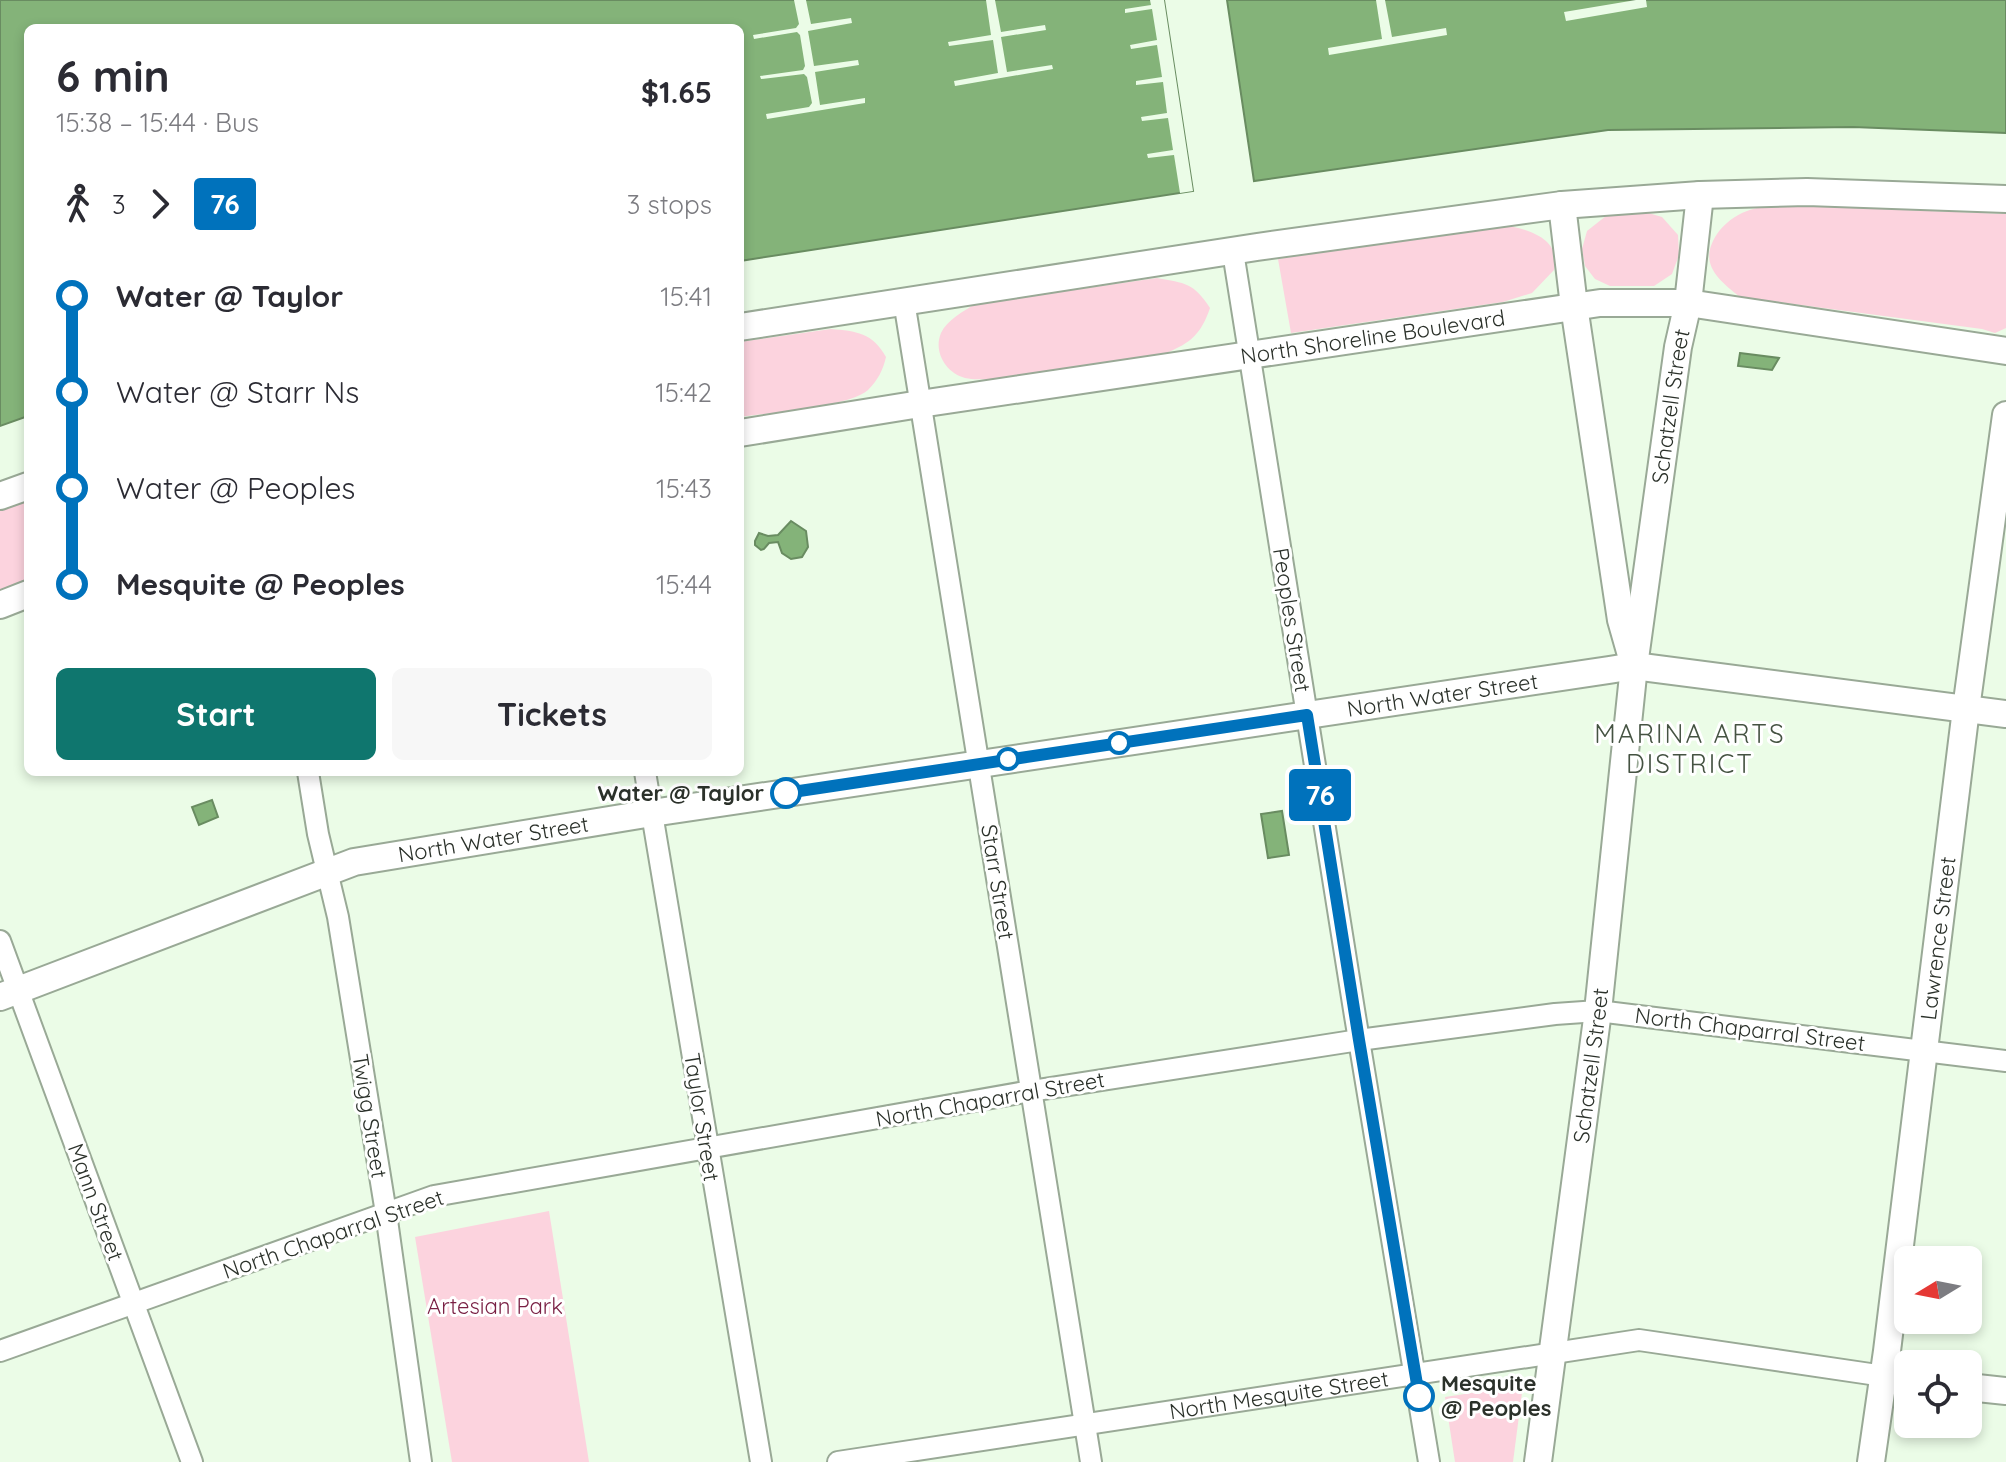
<!DOCTYPE html>
<meta charset="utf-8">
<style>
:root{--surface:#fff;--page:#f7f7f7;--text:#2b2b33;--muted:#7c7c81;--accent:#0f766e}
body{margin:0;font-family:Quicksand,sans-serif;background:var(--page);color:var(--text);height:100vh;display:flex;flex-direction:column;font-size:30px;white-space:nowrap}
*{box-sizing:border-box;margin:0}
p{font-size:26px;color:var(--muted)}
.icon{flex:none;width:44px;height:44px;fill:none;stroke:currentColor;stroke-width:2;stroke-linecap:round;stroke-linejoin:round}
.map{position:relative;flex:1;overflow:hidden}
.drawer{position:absolute;left:24px;top:24px;width:720px;height:752px;display:flex;flex-direction:column;background:var(--surface);border-radius:12px;box-shadow:0 4px 12px #0003}
.drawer>*{flex:none}
.badge{padding:0 16px;border-radius:6px;font-size:28px;line-height:52px}
.needle{width:52px;rotate:260deg}
.buttons{position:absolute;left:1894px;top:1246px;display:grid;gap:16px}
.buttons a{display:grid;place-items:center;width:88px;height:88px;border-radius:12px;background:var(--surface);box-shadow:0 4px 12px #0003;font-size:40px}
.map>.badge{position:absolute;translate:-50% -50%;box-shadow:0 0 0 4px #fff}
.legs{display:flex;align-items:center;gap:12px;height:88px;padding:0 32px;font-size:26px}
.legs p{margin-inline-start:auto}
.headline{display:flex;align-items:center;justify-content:space-between;height:136px;padding:0 32px}
h1{font-size:44px;font-weight:700;line-height:60px}
.button{display:flex;gap:16px;margin-top:auto;padding:16px 32px}
.button a{flex:1;height:92px;border-radius:12px;background:var(--accent);color:#fff;font-size:32px;font-weight:700;line-height:92px;text-align:center}
.button a+a{background:var(--page);color:var(--text)}
ul{padding:0 32px;list-style:none}
li{display:flex;align-items:center;gap:28px;height:96px;font-size:30px}
li i{display:grid;place-items:center;width:12px;height:100%;margin:0 10px;background:currentColor}
li i::after{content:'';width:20px;height:20px;margin:-10px;border:6px solid;border-radius:50%;background:var(--surface)}
li p{margin-inline-start:auto}
li:first-child i{background:linear-gradient(#0000 50%,currentColor 0)}
li:last-child i{background:linear-gradient(currentColor 50%,#0000 0)}
.map>svg:first-child{display:block}
</style>
<div class="map">
<svg width="2006" height="1462" viewBox="0 0 2006 1462">
<rect width="100%" height="100%" fill="#ebfce7"/>
<!-- green -->
<g fill="#fcd3de">
<path d="M1778 205 2006 214V328L1995 333 1982 329 1740 297C1717 279 1698 263 1717 234 1724 224 1735 215 1747 211 1756 207 1768 207 1778 205Z"/>
<polygon points="1645,212 1662,217 1678,235 1679,255 1672,274 1654,286 1610,286 1595,279 1585,266 1582,249 1587,231 1606,216"/>
<path d="M1500 224C1519 228 1550 233 1555 256 1556 261 1555 265 1554 270L1532 293 1503 302 1291 333 1278 259Z"/>
<path d="M1157 278C1185 283 1194 283 1210 308 1201 334 1191 343 1166 353L991 380C983 379 973 380 965 378 946 373 933 352 941 333 947 320 964 311 975 304Z"/>
<path d="M831 329C856 331 873 333 886 357 883 370 878 380 868 390 849 407 768 413 740 417V342Z"/>
<polygon points="28,500 28,579 0,590 0,510"/>
<polygon points="549,1211 589,1462 452,1462 415,1237"/>
<polygon points="1523,1385 1513,1462 1455,1462 1445,1397"/>
</g>
<!-- water -->
<g fill="#84b379" stroke="#698c61" stroke-width="2">
<polygon points="0,0 1164,0 1193,191 740,261 740,28 28,28 28,416 0,426"/>
<polygon points="1227,0 2006,0 2006,133 1853,127 1608,130 1254,181"/>
<polygon points="1740,353 1779,358 1772,370 1738,366"/>
<polygon points="791,521 806,531 808,547 802,557 791,559 782,553 778,542 769,543 764,549 761,550 755,545 755,541 759,533 768,536 778,535"/>
<polygon points="212,800 218,817 199,825 192,807"/>
<polygon points="1282,811 1289,855 1268,858 1261,814"/>
</g>
<!-- pier -->
<g fill="#ebfce7">
<polygon points="794,0 806,0 811,24 851,18 852,23 808,31 814,66 858,60 859,65 815,72 820,105 865,98 865,103 767,119 766,114 809,107 812,103 807,77 804,74 761,79 760,76 803,70 805,66 800,35 797,32 754,39 753,35 796,28 799,24"/>
<polygon points="986,0 995,0 1001,32 1045,25 1046,30 1001,37 1007,72 1052,65 1053,69 955,86 954,81 998,73 993,40 949,46 948,42 991,35"/>
<polygon points="1150,0 1164,0 1193,191 1180,193 1174,155 1148,158 1147,154 1173,150 1168,118 1142,121 1141,117 1167,113 1163,82 1136,85 1136,81 1162,77 1157,45 1131,49 1130,45 1157,40 1152,9 1125,13 1125,9 1151,5"/>
<polygon points="1376,0 1385,0 1392,37 1446,28 1447,35 1329,55 1328,48 1382,39"/>
<polygon points="1636,0 1646,0 1647,7 1566,21 1564,12"/>
</g>
<g fill="none" stroke-linecap="round" stroke-linejoin="round">
<defs>
<g id="minor">
<polyline points="1233,252 1355,1016 1429,1462"/>
<polyline points="904,301 1091,1462"/>
<polyline points="308,772 318,834 338,917 386,1213 421,1462"/>
<polyline points="645,772 761,1462"/>
<polyline points="0,941 192,1462"/>
<polyline points="0,1351 434,1196 1031,1091 1359,1040 1555,1014 1598,1011 2006,1061"/>
<path id="s1" d="M838 1462 1639 1340 1884 1376"/>
</g>
<g id="major">
<polyline points="1562,205 1574,306 1621,620 1631,655"/>
<polyline points="740,327 1257,247 1562,205 1700,195 1807,192 2006,199"/>
<path id="s2" d="M740 433 920 404 1600 303H1688L2006 351"/>
<polyline points="0,496 28,486"/>
<polyline points="0,605 28,594"/>
<path id="s3" d="M0 997 354 862 652 813 1609 670 1634 666 2006 714"/>
<polyline points="1884,1376 1908,1379"/>
<polyline points="1968,1387 2006,1391"/>
<path id="s4" d="M1538 1462 1598 1011 1634 666 1678 347 1688 303 1700 195"/>
<path id="s5" d="M1871 1462 1887 1351 1966 709 2006 415"/>
</g>
</defs>
<!-- minor casing -->
<use href="#minor" stroke="#99a996" stroke-width="24"/>
<!-- major casing -->
<use href="#major" stroke="#99a996" stroke-width="30"/>
<!-- minor -->
<use href="#minor" stroke="#fff" stroke-width="20"/>
<!-- major -->
<use href="#major" stroke="#fff" stroke-width="26"/>
</g>
<g fill="none" stroke-linecap="round" stroke-linejoin="round">
<defs>
<polyline id="line-1" points="786,793 1307,715 1359,1040 1419,1396"/>
</defs>
<!-- line-1 casing -->
<use href="#line-1" stroke="#fff" stroke-width="18"/>
<!-- line-1 -->
<use href="#line-1" stroke="#0072bc" stroke-width="12"/>
</g>
<!-- markers -->
<g fill="#fff" stroke="#0072bc" stroke-width="4">
<circle cx="1119" cy="743" r="10"/>
<circle cx="1008" cy="759" r="10"/>
<circle cx="786" cy="793" r="14"/>
<circle cx="1419" cy="1396" r="14"/>
</g>
<g text-anchor="middle" stroke-width="6" stroke-linejoin="round" paint-order="stroke">
<!-- street labels -->
<g font-size="22" fill="#2b312a" stroke="#fff">
<text dy="8" stroke="none"><textPath href="#s2" startOffset="640">North Shoreline Boulevard</textPath></text>
<text dy="8" stroke="none"><textPath href="#s4" startOffset="1064">Schatzell Street</textPath></text>
<text transform="translate(1292 620) rotate(81)" y="8">Peoples Street</text>
<text dy="8" stroke="none"><textPath href="#s3" startOffset="1480">North Water Street</textPath></text>
<text dy="8" stroke="none"><textPath href="#s3" startOffset="520">North Water Street</textPath></text>
<text transform="translate(998 882) rotate(81)" y="8">Starr Street</text>
<text dy="8" stroke="none"><textPath href="#s5" startOffset="528">Lawrence Street</textPath></text>
<text transform="translate(1750 1029) rotate(7)" y="8">North Chaparral Street</text>
<text dy="8" stroke="none"><textPath href="#s4" startOffset="400">Schatzell Street</textPath></text>
<text transform="translate(990 1099) rotate(-10)" y="8">North Chaparral Street</text>
<text transform="translate(370 1116) rotate(81)" y="8">Twigg Street</text>
<text transform="translate(702 1117) rotate(81)" y="8">Taylor Street</text>
<text transform="translate(96 1202) rotate(70)" y="8">Mann Street</text>
<text transform="translate(333 1234) rotate(-19)" y="8">North Chaparral Street</text>
<text dy="8" stroke="none"><textPath href="#s1" startOffset="446">North Mesquite Street</textPath></text>
</g>
<!-- stop labels -->
<g font-size="22" font-weight="bold" fill="#2b312a" stroke="#fff" text-anchor="end">
<text x="764" y="801">Water @ Taylor</text>
<text x="1441" y="1391" text-anchor="start">Mesquite<tspan x="1441" dy="25">@ Peoples</tspan></text>
</g>
<!-- park labels -->
<g font-size="22" fill="#791f43" stroke="#fff">
<text x="495" y="1314">Artesian Park</text>
</g>
<!-- quarter labels -->
<g font-size="26" letter-spacing="2" fill="#455342" stroke="#fff">
<text x="1690" y="743">MARINA ARTS<tspan x="1690" dy="30">DISTRICT</tspan></text>
</g>
</g>
</svg>
<div class="buttons">
<a><svg class="needle" viewBox="-14 -14 28 28"><path d="M0-13l5 13h-10z" fill="#e53935"/><path d="M0 13l5-13h-10z" fill="#7c7c81"/></svg></a>
<a><svg class="icon" aria-label="locate" viewBox="0 0 24 24"><circle cx="12" cy="12" r="6"/><path d="M12 2v4M12 18v4M2 12h4M18 12h4"/></svg></a>
</div>
<b class="badge" style="left:1320px;top:795px;background:#0072bc;color:#fff">76</b>
<section class="drawer">
<div class="headline"><div><h1>6 min</h1><p>15:38 – 15:44 · Bus</p></div><b>$1.65</b></div>
<div class="legs"><svg class="icon" aria-label="walk" viewBox="0 0 24 24"><circle cx="13" cy="4" r="2"/><path d="M13 8l-2 6 4 7M11 14l-3 7M7 12l3-4h3l4 4"/></svg>3<svg class="icon" aria-label="forward" viewBox="0 0 24 24"><path d="M9 5l7 7-7 7"/></svg><b class="badge" style="background:#0072bc;color:#fff">76</b><p>3 stops</p></div>
<ul>
<li><i style="color:#0072bc"></i><b>Water @ Taylor</b><p>15:41</p></li>
<li><i style="color:#0072bc"></i><span>Water @ Starr Ns</span><p>15:42</p></li>
<li><i style="color:#0072bc"></i><span>Water @ Peoples</span><p>15:43</p></li>
<li><i style="color:#0072bc"></i><b>Mesquite @ Peoples</b><p>15:44</p></li>
</ul>
<div class="button"><a>Start</a><a>Tickets</a></div>
</section>
</div>
